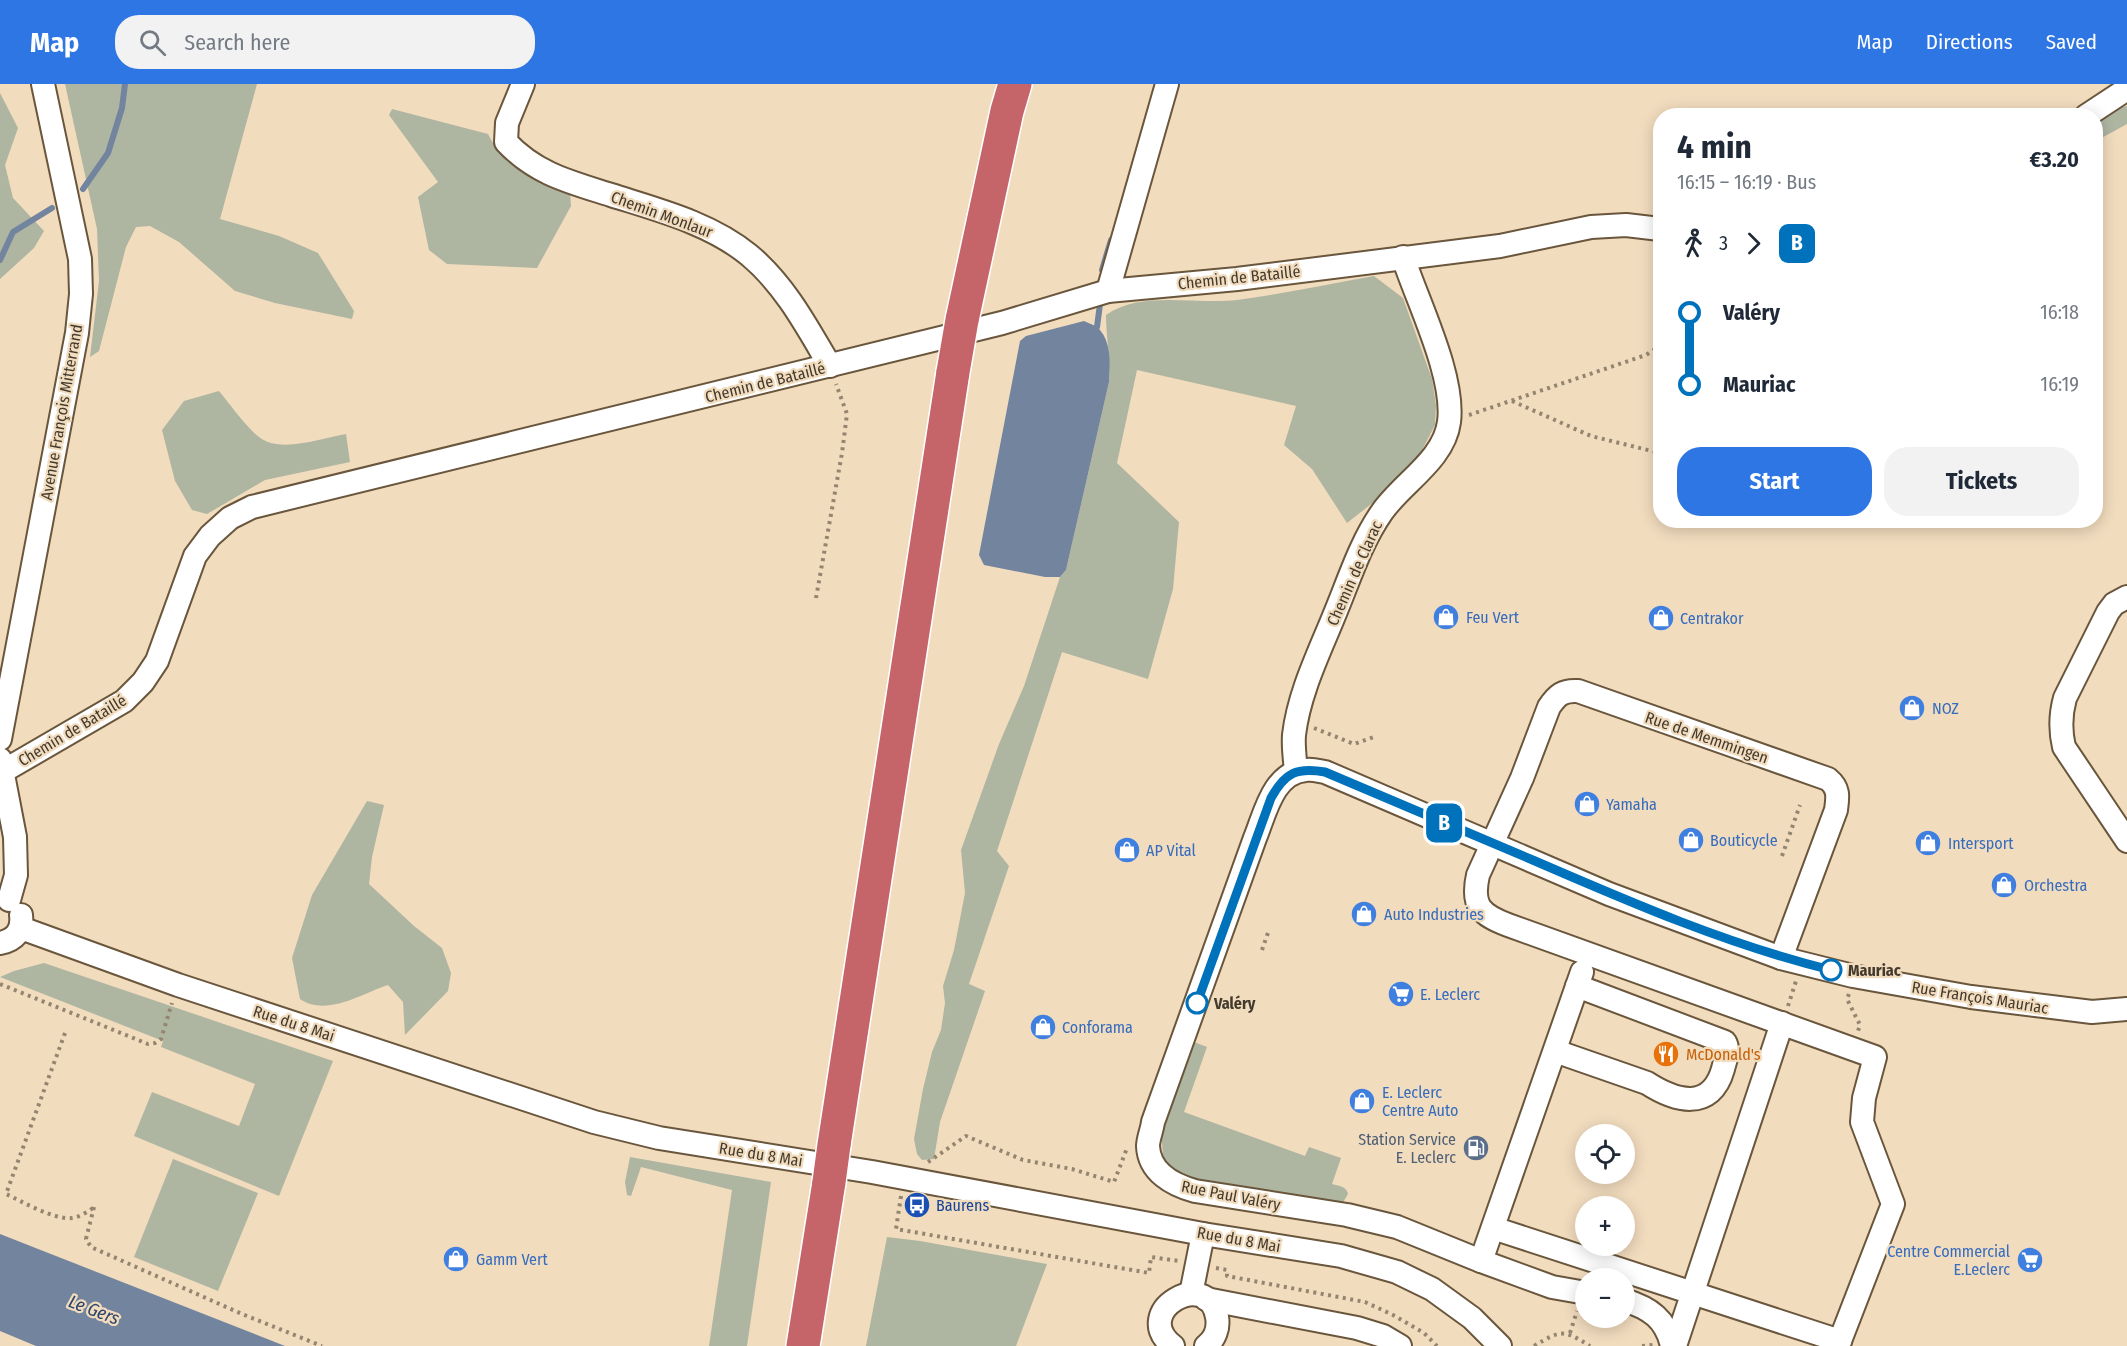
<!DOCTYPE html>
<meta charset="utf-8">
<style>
:root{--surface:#fff;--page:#f2f2f3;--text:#1f2937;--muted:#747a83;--accent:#2e76e3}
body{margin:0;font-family:"Fira Sans Condensed",sans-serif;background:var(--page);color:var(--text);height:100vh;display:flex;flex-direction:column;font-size:22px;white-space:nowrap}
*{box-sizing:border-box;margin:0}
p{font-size:20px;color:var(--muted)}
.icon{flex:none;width:33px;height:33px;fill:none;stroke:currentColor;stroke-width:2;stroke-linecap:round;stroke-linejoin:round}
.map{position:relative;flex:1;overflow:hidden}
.side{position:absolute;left:1653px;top:24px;width:450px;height:420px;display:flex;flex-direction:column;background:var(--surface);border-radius:24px;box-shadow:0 3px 15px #0003}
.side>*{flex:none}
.badge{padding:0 12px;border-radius:9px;font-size:21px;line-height:39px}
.fabs{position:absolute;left:1575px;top:1040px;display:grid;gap:12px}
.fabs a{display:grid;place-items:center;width:60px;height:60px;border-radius:50%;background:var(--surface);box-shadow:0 3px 15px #0003;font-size:30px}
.map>.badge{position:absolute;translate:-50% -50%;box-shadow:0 0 0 3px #fff}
.legs{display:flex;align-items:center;gap:9px;height:66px;padding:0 24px;font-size:20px}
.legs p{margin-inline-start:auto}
.headline{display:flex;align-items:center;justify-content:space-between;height:102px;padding:0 24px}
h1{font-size:33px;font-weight:700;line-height:45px}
.primary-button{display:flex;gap:12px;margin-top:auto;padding:12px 24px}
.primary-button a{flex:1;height:69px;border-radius:24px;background:var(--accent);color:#fff;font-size:24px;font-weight:700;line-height:69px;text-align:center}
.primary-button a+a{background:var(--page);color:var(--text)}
ul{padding:0 24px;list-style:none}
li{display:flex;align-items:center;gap:21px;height:72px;font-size:22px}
li i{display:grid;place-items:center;width:9px;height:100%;margin:0 8px;background:currentColor}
li i::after{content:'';width:15px;height:15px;margin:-8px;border:4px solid;border-radius:50%;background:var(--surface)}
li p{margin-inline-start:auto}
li:first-child i{background:linear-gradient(#0000 50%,currentColor 0)}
li:last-child i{background:linear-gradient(currentColor 50%,#0000 0)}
header{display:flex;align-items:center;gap:36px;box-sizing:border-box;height:84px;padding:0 30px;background:var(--accent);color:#fff}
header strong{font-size:28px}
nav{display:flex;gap:33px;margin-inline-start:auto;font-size:21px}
.search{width:420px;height:54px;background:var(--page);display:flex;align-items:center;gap:15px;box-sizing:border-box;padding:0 21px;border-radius:24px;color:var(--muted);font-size:22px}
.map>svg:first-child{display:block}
</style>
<header>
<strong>Map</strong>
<div class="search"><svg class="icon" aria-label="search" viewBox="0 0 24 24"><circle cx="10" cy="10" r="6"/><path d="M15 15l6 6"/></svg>Search here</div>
<nav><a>Map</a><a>Directions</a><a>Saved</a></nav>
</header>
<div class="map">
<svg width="2127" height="1262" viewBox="0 0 2127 1262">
<rect width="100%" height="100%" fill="#f2dcbe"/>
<!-- green -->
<g fill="#aeb5a1">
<polygon points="65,0 257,0 220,135 279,152 318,169 354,227 352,235 275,219 235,207 179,158 150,142 136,143 126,163 99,267 90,273 99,197 97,145"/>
<polygon points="0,9 18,44 5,81 13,114 44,147 34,164 0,195"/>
<polygon points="2127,22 2127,40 2096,57 2096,38 2112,26"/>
<path d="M392 25 488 50C508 89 532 93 570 108L571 122 537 184 447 180 429 166 418 113 438 98 389 31Z"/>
<path d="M1374 192 1403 214 1432 295 1436 321 1435 341 1417 376 1375 417 1347 439 1312 385 1284 361 1296 322 1137 286 1117 379 1179 438 1173 505 1148 595 1062 568 997 767 1009 782 969 900 985 907 940 1038 934 1075 922 1076 917 1070 914 1055 923 1005 932 968 941 946 945 919 943 902 954 866 965 809 961 766 999 660 1024 602 1060 493 1066 486 1109 298C1111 275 1106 254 1106 231 1141 206 1195 221 1237 216 1283 210 1328 200 1374 192Z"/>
<path d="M219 307C229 319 247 344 259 353 280 370 322 354 346 350L350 378 265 396 207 430 192 426 175 397 162 346 184 317Z"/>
<path d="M367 717 384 721 372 773 369 800 414 842 442 864 451 889 448 907 405 951 403 918 388 901C361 910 326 933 300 915L292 874 312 811Z"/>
<polygon points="44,879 333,977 279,1112 134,1052 152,1008 239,1042 255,1000 161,963 163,957 0,893 14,887"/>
<path d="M1194 958 1207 963 1184 1028 1305 1072 1309 1063 1341 1074 1332 1100C1339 1102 1346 1102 1348 1110L1342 1120 1185 1093 1168 1082 1163 1072 1161 1047Z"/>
<polygon points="630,1073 771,1098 747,1262 709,1262 732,1106 641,1083 631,1112 627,1111 625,1098"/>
<polygon points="173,1075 258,1109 218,1207 134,1173"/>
<polygon points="887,1153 920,1157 1047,1180 1016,1262 866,1262"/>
</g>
<!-- water -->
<g fill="#73849e">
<path d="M1084 237C1088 239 1094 241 1097 243 1112 256 1110 280 1109 298L1066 486 1060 493H1045L984 481 979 471 1020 257 1026 252Z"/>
<polygon points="0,1150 285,1262 36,1262 0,1247"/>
</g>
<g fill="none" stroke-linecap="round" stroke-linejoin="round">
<!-- stream -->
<g stroke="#73849e" stroke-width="6">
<polyline points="83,105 108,69 122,24 125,0"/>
<polyline points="0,176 13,148 52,124"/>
<polyline points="1102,186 1111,156"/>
<polyline points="1097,243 1100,220"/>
</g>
<defs>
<g id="minor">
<path d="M523 0 507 39 506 58C536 90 570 98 611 111 658 126 710 139 749 171 785 201 807 243 830 282"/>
<polyline points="2086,32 2127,5"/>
<polyline points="1108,207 1167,0"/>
<path d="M2127 513 2114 520 2108 528 2065 614C2060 632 2060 646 2064 663L2127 757"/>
<polyline points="0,655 77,249 81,210 80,175 43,0"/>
<polyline points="0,675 15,753 16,791 9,816"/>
<path d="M1296 687C1295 676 1293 663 1294 651 1299 608 1320 567 1336 527 1350 493 1361 458 1382 428 1402 399 1444 376 1449 338 1455 292 1418 219 1403 173"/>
<polyline points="0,689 124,617 143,598 157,577 195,472 210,452 230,434 252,423 1002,239 1108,207 1237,195 1500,162 1591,143 1626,141 1660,145"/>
<polyline points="21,844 178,901 594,1038 659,1054 872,1088 1203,1150 1341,1172 1397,1188 1432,1205 1472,1234 1500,1262"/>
<path d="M0 859C15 856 23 847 21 831"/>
<path d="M1781 874 1836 726C1838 712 1839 704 1828 695L1578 607C1563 606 1557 611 1549 623L1522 694 1478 791C1471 822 1481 831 1508 841L1875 973 1864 1014 1862 1038 1893 1120 1838 1262"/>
<path d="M1555 967 1647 999C1675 1017 1711 1028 1723 985 1725 976 1730 967 1725 958L1577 902"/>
<polyline points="1493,1144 1840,1257"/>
<polyline points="1481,1177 1582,888"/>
<path d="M1586 1209 1552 1203 1481 1177 1397 1143 1347 1131 1195 1107C1173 1101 1149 1088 1148 1062 1148 1055 1152 1046 1153 1038L1255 754C1265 730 1273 688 1306 686 1312 685 1319 687 1325 688L1609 810 1781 874 1853 892 1971 913 2092 928 2127 925"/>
<polyline points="1191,1210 1203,1150"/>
<polyline points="1206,1215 1357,1244 1383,1252 1400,1262"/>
<path d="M1624 1216C1650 1224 1666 1235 1672 1262"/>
<path d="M1173 1262C1129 1228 1208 1182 1217 1233 1219 1244 1215 1255 1206 1262"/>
<polyline points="1675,1262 1782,939"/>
</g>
<g id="highway">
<polyline points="962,236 1007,27 1015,0"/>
<polyline points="834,1061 953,288"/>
<polyline points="803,1262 829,1098"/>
</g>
</defs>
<!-- minor casing -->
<use href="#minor" stroke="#69563c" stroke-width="26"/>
<!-- highway casing -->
<use href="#highway" stroke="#fff" stroke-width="36"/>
<!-- path -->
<g stroke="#948570" stroke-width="4" stroke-dasharray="3 4.5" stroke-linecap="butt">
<polyline points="1512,317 1591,352 1660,369"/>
<polyline points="1469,331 1646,271 1660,262"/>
<polyline points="816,514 842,369 847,330 836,300"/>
<polyline points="1314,644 1354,660 1374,653"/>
<polyline points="1782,772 1800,721"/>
<polyline points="1262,866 1269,846"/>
<polyline points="0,900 148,960 155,959 161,955 172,919"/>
<polyline points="1849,910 1847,915 1860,941 1858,947"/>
<polyline points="1788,922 1796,897"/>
<path d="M65 949 6 1110C23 1118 54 1136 72 1134 80 1133 87 1128 93 1124"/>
<polyline points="928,1078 966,1052 1023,1076 1072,1085 1114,1098 1127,1064"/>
<polyline points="901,1112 896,1145 1149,1189 1151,1173 1179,1177"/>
<polyline points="94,1123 86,1155 91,1163 242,1230 322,1262"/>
<polyline points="1216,1184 1227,1186 1227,1192 1365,1218 1393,1231 1424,1249 1437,1262"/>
<polyline points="1570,1249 1577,1227"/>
<path d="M1534 1262C1561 1246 1563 1245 1590 1262"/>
<polyline points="1642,1262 1653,1261"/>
</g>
<!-- minor -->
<use href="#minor" stroke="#fff" stroke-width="22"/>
<!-- highway -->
<use href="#highway" stroke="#c56569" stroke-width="33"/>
<defs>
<g id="highway-bridge">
<polyline points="953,288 962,236"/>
<polyline points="829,1098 834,1061"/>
</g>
</defs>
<!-- highway-bridge casing -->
<use href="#highway-bridge" stroke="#fff" stroke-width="36" stroke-linecap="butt"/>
<!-- highway-bridge -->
<use href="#highway-bridge" stroke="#c56569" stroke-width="33"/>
</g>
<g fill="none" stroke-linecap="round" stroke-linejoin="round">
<defs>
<path id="line-1" d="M1197 919 1271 714C1285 689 1296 683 1325 688 1395 718 1465 747 1535 777 1632 819 1729 861 1831 886"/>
</defs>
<!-- line-1 casing -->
<use href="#line-1" stroke="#fff" stroke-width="14"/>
<!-- line-1 -->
<use href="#line-1" stroke="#0072bc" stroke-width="9"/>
</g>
<!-- icons -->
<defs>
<symbol id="shop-disc" viewBox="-11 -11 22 22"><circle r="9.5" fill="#3f7fe0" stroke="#f2dcbe"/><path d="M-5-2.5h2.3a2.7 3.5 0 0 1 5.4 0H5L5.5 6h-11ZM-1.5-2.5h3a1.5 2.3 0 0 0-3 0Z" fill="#fff"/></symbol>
<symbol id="supermarket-disc" viewBox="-11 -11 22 22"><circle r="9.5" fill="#3f7fe0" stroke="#f2dcbe"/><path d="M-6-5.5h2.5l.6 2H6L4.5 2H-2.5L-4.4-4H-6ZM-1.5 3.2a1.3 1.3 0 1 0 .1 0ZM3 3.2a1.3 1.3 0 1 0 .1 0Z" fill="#fff"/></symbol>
<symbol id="restaurant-disc" viewBox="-11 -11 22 22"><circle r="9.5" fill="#e8710a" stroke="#f2dcbe"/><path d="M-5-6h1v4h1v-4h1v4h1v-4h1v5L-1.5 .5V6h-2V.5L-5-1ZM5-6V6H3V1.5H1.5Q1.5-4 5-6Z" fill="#fff"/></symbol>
<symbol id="fuel-disc" viewBox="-11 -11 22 22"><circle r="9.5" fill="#5c6f8a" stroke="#f2dcbe"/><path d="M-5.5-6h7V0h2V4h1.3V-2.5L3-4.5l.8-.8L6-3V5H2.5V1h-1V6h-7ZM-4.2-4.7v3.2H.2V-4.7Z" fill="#fff"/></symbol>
<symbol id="bus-disc" viewBox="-11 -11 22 22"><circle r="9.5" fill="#1a4fb4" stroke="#f2dcbe"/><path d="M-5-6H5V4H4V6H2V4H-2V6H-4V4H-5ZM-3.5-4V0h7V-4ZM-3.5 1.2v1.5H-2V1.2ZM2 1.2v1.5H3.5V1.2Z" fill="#fff"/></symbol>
</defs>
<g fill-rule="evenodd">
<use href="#shop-disc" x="1431" y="518" width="30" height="30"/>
<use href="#shop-disc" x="1646" y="519" width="30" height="30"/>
<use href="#shop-disc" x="1897" y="609" width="30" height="30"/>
<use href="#shop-disc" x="1572" y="705" width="30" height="30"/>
<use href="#shop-disc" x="1676" y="741" width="30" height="30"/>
<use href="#shop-disc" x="1913" y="744" width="30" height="30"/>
<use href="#shop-disc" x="1112" y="751" width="30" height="30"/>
<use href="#shop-disc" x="1989" y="786" width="30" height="30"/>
<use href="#shop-disc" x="1349" y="815" width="30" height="30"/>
<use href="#supermarket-disc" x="1386" y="895" width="30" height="30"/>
<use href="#shop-disc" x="1028" y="928" width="30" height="30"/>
<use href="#restaurant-disc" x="1651" y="955" width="30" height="30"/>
<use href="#shop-disc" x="1347" y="1002" width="30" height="30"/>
<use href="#fuel-disc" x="1461" y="1049" width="30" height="30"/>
<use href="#bus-disc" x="902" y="1106" width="30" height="30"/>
<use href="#shop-disc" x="441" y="1160" width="30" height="30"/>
<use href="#supermarket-disc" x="2015" y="1161" width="30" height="30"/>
</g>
<!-- markers -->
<g fill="#fff" stroke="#0072bc" stroke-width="3">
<circle cx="1831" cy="886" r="10"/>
<circle cx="1197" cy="919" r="10"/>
</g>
<g text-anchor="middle" stroke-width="4.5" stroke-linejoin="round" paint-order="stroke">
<!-- street labels -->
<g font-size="16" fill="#433a2e" stroke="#f2dcbe">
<text transform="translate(662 130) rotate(20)" y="6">Chemin Monlaur</text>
<text transform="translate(1239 193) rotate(-6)" y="6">Chemin de Bataillé</text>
<text transform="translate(765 298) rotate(-14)" y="6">Chemin de Bataillé</text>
<text transform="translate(61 328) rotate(-80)" y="6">Avenue François Mitterrand</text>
<text transform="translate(1354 489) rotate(-66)" y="6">Chemin de Clarac</text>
<text transform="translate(72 646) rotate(-31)" y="6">Chemin de Bataillé</text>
<text transform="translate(1707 653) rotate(19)" y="6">Rue de Memmingen</text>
<text transform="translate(1980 913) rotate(9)" y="6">Rue François Mauriac</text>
<text transform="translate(294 939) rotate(18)" y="6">Rue du 8 Mai</text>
<text transform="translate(761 1070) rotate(9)" y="6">Rue du 8 Mai</text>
<text transform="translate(1231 1111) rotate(11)" y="6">Rue Paul Valéry</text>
<text transform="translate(1239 1155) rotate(10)" y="6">Rue du 8 Mai</text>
</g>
<!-- shop labels -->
<g font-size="16" fill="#366cbe" stroke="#f2dcbe" text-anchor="start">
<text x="1466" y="539">Feu Vert</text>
<text x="1680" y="540">Centrakor</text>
<text x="1932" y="630">NOZ</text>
<text x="1606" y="726">Yamaha</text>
<text x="1710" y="762">Bouticycle</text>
<text x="1948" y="765">Intersport</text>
<text x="1146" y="772">AP Vital</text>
<text x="2024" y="807">Orchestra</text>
<text x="1384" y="836">Auto Industries</text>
<text x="1420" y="916">E. Leclerc</text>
<text x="1062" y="949">Conforama</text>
<text x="1382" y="1014">E. Leclerc<tspan x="1382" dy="18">Centre Auto</tspan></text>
<text x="2010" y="1173" text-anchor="end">Centre Commercial<tspan x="2010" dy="18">E.Leclerc</tspan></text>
<text x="476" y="1181">Gamm Vert</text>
</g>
<!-- stop labels -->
<g font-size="16" font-weight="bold" fill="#433a2e" stroke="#f2dcbe" text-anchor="start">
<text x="1848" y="892">Mauriac</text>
<text x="1214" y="925">Valéry</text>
</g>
<!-- food labels -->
<g font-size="16" fill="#c56008" stroke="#f2dcbe" text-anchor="start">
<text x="1686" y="976">McDonald's</text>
</g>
<!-- service labels -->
<g font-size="16" fill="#4e5e75" stroke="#f2dcbe" text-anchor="end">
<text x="1456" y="1061">Station Service<tspan x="1456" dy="18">E. Leclerc</tspan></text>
</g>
<!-- transit labels -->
<g font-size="16" fill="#164399" stroke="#f2dcbe" text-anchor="start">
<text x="936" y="1127">Baurens</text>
</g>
<!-- water labels -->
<g font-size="18" font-style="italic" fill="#2b436b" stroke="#f2dcbe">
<text transform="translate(94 1226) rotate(21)" y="6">Le Gers</text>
</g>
</g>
</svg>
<div class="fabs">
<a><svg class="icon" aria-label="locate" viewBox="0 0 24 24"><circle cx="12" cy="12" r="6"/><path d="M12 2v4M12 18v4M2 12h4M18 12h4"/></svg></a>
<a>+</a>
<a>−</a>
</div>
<b class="badge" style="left:1444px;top:739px;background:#0072bc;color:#fff">B</b>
<section class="side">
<div class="headline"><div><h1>4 min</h1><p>16:15 – 16:19 · Bus</p></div><b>€3.20</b></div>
<div class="legs"><svg class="icon" aria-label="walk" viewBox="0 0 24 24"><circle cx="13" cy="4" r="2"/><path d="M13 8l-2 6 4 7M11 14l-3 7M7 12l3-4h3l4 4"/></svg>3<svg class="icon" aria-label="forward" viewBox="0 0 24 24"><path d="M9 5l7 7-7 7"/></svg><b class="badge" style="background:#0072bc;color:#fff">B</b></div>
<ul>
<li><i style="color:#0072bc"></i><b>Valéry</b><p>16:18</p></li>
<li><i style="color:#0072bc"></i><b>Mauriac</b><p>16:19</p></li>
</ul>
<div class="primary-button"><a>Start</a><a>Tickets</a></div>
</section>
</div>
